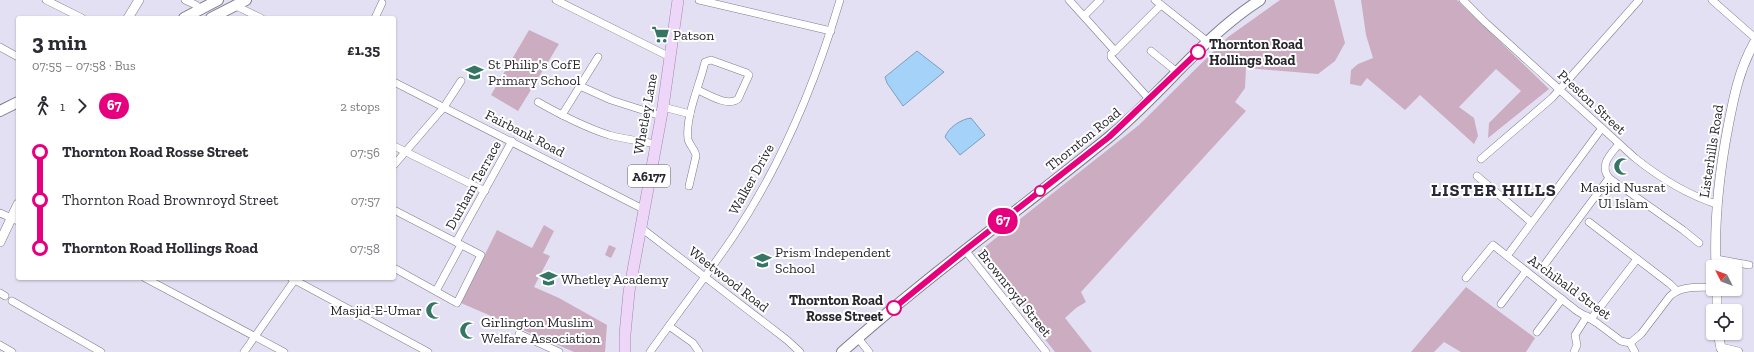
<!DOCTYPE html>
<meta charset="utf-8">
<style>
:root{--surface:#fff;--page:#f2f2f3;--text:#2b2b33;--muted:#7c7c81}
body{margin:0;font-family:"Zilla Slab",serif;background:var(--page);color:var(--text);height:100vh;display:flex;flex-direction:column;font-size:15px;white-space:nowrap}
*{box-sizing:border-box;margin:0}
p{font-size:13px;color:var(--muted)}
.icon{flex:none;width:22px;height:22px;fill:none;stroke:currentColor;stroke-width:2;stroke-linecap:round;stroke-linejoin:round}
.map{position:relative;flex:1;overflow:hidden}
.sheet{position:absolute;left:16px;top:16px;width:380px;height:264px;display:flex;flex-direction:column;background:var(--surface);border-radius:4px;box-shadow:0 1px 3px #0004}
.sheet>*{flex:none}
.badge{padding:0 8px;border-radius:13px;font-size:14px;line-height:26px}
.needle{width:26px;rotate:312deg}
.buttons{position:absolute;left:1706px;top:260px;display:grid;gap:8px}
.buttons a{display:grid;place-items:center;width:36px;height:36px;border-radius:4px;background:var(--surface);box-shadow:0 1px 3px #0004;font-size:20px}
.map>.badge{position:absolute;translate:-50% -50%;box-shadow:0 0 0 2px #fff}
.legs{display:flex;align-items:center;gap:6px;height:44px;padding:0 16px;font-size:13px}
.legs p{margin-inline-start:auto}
.head{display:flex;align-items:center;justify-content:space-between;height:68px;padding:0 16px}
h1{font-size:22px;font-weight:700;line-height:30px}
ul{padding:0 16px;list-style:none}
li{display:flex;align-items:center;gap:14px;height:48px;font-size:15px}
li i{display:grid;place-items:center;width:6px;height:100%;margin:0 5px;background:currentColor}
li i::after{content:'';width:10px;height:10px;margin:-5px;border:3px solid;border-radius:50%;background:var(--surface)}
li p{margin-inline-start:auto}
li:first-child i{background:linear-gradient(#0000 50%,currentColor 0)}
li:last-child i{background:linear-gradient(currentColor 50%,#0000 0)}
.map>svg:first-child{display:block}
</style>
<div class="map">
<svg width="1754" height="352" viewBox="0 0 1754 352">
<rect width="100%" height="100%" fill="#e3e0f4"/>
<!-- green -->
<g fill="#ccacc1">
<polygon points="1280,0 1334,0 1345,43 1335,61 1318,74 1246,68 1245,88 1235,102 1246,111 1081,292 1086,302 1076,308 1065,318 1092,352 1055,352 977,253 1139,125 1228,37"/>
<polygon points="1361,0 1457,0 1549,89 1488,138 1489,123 1521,91 1496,69 1459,107 1474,118 1478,136 1474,144 1420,95 1405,110 1367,78 1361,86 1350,84 1351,70 1358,64 1373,58 1366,35"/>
<polygon points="529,30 559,44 518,111 491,95"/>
<polygon points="544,225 554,231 543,253 550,256 534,287 559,298 607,325 605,352 574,352 461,303 497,230 532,248"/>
<polygon points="609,245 616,248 611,258 605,255"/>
<polygon points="1466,287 1535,338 1526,352 1461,352 1444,342 1434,352 1411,352"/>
</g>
<!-- water -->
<g fill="#a4d2f8" stroke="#7e9ebb">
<polygon points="917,51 944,72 903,106 887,83 885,77"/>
<path d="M971 118 985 135 960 155 945 137C948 128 961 119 971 118Z"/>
</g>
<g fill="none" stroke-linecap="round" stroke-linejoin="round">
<defs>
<g id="minor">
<polyline points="46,0 82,18"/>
<polyline points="185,0 196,5 200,9"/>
<polyline points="556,0 670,57"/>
<polyline points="699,0 831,31"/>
<polyline points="1069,0 1115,51 1111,54 1111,57 1150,100"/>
<polyline points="1155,0 1208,42"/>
<path d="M1463 0 1486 23 1635 158C1660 178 1686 194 1716 204"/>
<polyline points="1712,0 1754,37"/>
<polyline points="236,6 261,18"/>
<polyline points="1084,16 1100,0"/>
<polyline points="375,18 382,3"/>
<polyline points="0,47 18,57"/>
<polyline points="1115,51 1161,5"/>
<polyline points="1151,51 1177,72"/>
<polyline points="394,82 643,209"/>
<polyline points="580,86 611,100 661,116"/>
<path d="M538 102C561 115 584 127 609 135 624 139 640 141 656 144"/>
<polyline points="663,107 690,114"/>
<polyline points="562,115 598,57"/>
<path d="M1619 144C1610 155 1599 165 1609 178L1683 230 1699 243"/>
<polyline points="394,146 485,191"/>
<polyline points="1481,159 1552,98 1639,0"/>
<polyline points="394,165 444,107 461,81"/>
<polyline points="1477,176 1531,222"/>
<path d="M689 186 696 156C695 149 689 145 688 139 685 117 700 84 705 62L711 60 747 73 749 75 738 99C728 107 709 95 698 90"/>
<polyline points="394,210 481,255 457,303 394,268"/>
<polyline points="0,213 18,221"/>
<polyline points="1589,222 1670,284 1676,290"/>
<polyline points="640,227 787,340 800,352"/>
<polyline points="456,242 512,141"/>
<polyline points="965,250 1046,352"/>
<polyline points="1507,256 1602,128"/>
<polyline points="1716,259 1749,265"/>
<polyline points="1545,264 1609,178"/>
<polyline points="145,278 284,352"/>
<polyline points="291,278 428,352"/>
<polyline points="1466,278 1493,245 1577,311 1597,323 1621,341 1630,343"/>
<polyline points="436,291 461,245"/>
<polyline points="0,293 5,296"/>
<polyline points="12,301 101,352"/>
<polyline points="1501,304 1526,271"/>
<polyline points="1591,319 1637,259"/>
<polyline points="669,326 693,343 699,352"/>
<polyline points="1537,332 1562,299"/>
<polyline points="519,334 559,352"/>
<polyline points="858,338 869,352"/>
<path d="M1630 343 1641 334 1670 296C1682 285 1698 288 1713 287"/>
<polyline points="1630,343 1635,352"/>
<polyline points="0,345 12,352"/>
<polyline points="244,352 296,278"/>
<path d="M650 352C678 313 708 274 735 234 782 163 816 81 840 0"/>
<polyline points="1574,352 1577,345 1575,335 1587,316"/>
</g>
<g id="tertiary">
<polyline points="128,18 139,0"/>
<polyline points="0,242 18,204"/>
<path d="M1716 267C1714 220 1719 174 1728 127 1734 96 1739 70 1754 43"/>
<polyline points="1717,289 1717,311"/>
<polyline points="1718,333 1721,348"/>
<polyline points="1721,348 1738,352"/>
</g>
<g id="secondary">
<polyline points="184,18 218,0"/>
<polyline points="211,18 246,0"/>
<polyline points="0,111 18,102"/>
<path d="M842 352C927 276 1020 210 1108 138 1161 95 1202 37 1260 0"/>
</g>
<polyline id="primary" points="625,352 625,334 629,292 663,107 678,0"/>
</defs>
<!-- minor casing -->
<use href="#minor" stroke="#7e7c8e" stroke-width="8"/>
<!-- tertiary casing -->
<use href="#tertiary" stroke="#7e7c8e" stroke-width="10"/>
<!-- secondary casing -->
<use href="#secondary" stroke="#7e7c8e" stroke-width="12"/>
<!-- primary casing -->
<use href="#primary" stroke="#a187af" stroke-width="12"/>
<!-- minor -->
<use href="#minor" stroke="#fff" stroke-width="7"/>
<!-- tertiary -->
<use href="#tertiary" stroke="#fff" stroke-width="9"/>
<!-- secondary -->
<use href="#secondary" stroke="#fff" stroke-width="10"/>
<!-- primary -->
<use href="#primary" stroke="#eed6f9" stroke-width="11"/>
</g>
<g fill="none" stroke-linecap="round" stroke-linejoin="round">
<defs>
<polyline id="line-1" points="894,308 965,250 1109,137 1198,52"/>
</defs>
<!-- line-1 casing -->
<use href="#line-1" stroke="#fff" stroke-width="9"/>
<!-- line-1 -->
<use href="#line-1" stroke="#e6007e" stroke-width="6"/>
</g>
<!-- icons -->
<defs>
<symbol id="supermarket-bare" viewBox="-9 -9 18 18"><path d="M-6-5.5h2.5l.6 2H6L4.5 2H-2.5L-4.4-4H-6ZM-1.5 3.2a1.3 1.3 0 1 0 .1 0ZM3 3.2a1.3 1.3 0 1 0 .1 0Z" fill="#347563" stroke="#fff" stroke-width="2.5" paint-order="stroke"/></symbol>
<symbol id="school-bare" viewBox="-9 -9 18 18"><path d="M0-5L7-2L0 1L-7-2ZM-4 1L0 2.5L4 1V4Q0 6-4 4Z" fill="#347563" stroke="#fff" stroke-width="2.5" paint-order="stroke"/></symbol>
<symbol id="mosque-bare" viewBox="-9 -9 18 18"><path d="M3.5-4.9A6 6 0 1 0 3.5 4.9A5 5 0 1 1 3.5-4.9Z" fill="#347563" stroke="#fff" stroke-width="2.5" paint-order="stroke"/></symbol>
</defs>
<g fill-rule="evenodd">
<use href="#supermarket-bare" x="648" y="22" width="25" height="25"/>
<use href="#school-bare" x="462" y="60" width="25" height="25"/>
<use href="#mosque-bare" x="1610" y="154" width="25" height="25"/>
<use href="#school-bare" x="750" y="248" width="25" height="25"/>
<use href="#school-bare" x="536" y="266" width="25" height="25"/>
<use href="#mosque-bare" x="422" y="298" width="25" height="25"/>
<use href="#mosque-bare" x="456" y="318" width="25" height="25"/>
</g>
<!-- markers -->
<g fill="#fff" stroke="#e6007e" stroke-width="2">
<circle cx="1198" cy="52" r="7"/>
<circle cx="1040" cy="191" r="5"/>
<circle cx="894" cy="308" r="7"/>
</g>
<g text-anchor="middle" stroke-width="4" stroke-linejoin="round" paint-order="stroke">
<!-- shield labels -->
<rect fill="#fff" stroke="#68676c" stroke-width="1" x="628" y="165" width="42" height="22" rx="3"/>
<g font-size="13" font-weight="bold" fill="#27262d">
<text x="649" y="181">A6177</text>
</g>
<!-- poi labels -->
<g font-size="14" fill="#27262d" stroke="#fff" text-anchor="start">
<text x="673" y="40">Patson</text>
<text x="488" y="69">St Philip's CofE<tspan x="488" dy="16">Primary School</tspan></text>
<text x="1623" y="192" text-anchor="middle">Masjid Nusrat<tspan x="1623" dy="16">Ul Islam</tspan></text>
<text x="775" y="257">Prism Independent<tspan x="775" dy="16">School</tspan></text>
<text x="561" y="284">Whetley Academy</text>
<text x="422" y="315" text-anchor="end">Masjid-E-Umar</text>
<text x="481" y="327">Girlington Muslim<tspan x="481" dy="16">Welfare Association</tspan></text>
</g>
<!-- stop labels -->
<g font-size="14" font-weight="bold" fill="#27262d" stroke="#fff" text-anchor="start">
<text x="1209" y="49">Thornton Road<tspan x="1209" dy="16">Hollings Road</tspan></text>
<text x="883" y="305" text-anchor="end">Thornton Road<tspan x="883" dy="16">Rosse Street</tspan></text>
</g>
<!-- street labels -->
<g font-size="14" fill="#27262d" stroke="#fff">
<text transform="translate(1592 102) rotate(43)" y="5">Preston Street</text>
<text transform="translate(645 114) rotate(-80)" y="5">Whetley Lane</text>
<text transform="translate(525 133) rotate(27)" y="5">Fairbank Road</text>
<text transform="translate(1083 139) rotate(-39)" y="5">Thornton Road</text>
<text transform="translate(1711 151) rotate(-81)" y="5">Listerhills Road</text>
<text transform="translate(751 179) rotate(-61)" y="5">Walker Drive</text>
<text transform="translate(473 185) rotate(-61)" y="5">Durham Terrace</text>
<text transform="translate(729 279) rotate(38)" y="5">Weetwood Road</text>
<text transform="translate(1570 287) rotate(36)" y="5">Archibald Street</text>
<text transform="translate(1015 293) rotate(51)" y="5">Brownroyd Street</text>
</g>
<!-- district labels -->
<g font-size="18" font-weight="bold" letter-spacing="1" fill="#2b2938" stroke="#fff">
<text x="1494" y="196">LISTER HILLS</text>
</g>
</g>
</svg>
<div class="buttons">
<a><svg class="needle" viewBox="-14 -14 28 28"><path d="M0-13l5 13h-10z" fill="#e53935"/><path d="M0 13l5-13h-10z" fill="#7c7c81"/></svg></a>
<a><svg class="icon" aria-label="locate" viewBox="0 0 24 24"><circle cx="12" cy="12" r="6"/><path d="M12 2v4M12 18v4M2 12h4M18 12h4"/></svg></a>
</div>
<b class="badge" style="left:1003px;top:221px;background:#e6007e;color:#fff">67</b>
<section class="sheet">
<div class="head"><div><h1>3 min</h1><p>07:55 – 07:58 · Bus</p></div><b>£1.35</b></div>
<div class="legs"><svg class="icon" aria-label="walk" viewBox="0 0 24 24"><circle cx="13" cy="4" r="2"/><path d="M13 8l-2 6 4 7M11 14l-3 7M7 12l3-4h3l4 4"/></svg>1<svg class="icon" aria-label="forward" viewBox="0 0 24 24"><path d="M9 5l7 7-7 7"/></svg><b class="badge" style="background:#e6007e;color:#fff">67</b><p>2 stops</p></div>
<ul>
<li><i style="color:#e6007e"></i><b>Thornton Road Rosse Street</b><p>07:56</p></li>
<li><i style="color:#e6007e"></i><span>Thornton Road Brownroyd Street</span><p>07:57</p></li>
<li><i style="color:#e6007e"></i><b>Thornton Road Hollings Road</b><p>07:58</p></li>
</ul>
</section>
</div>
